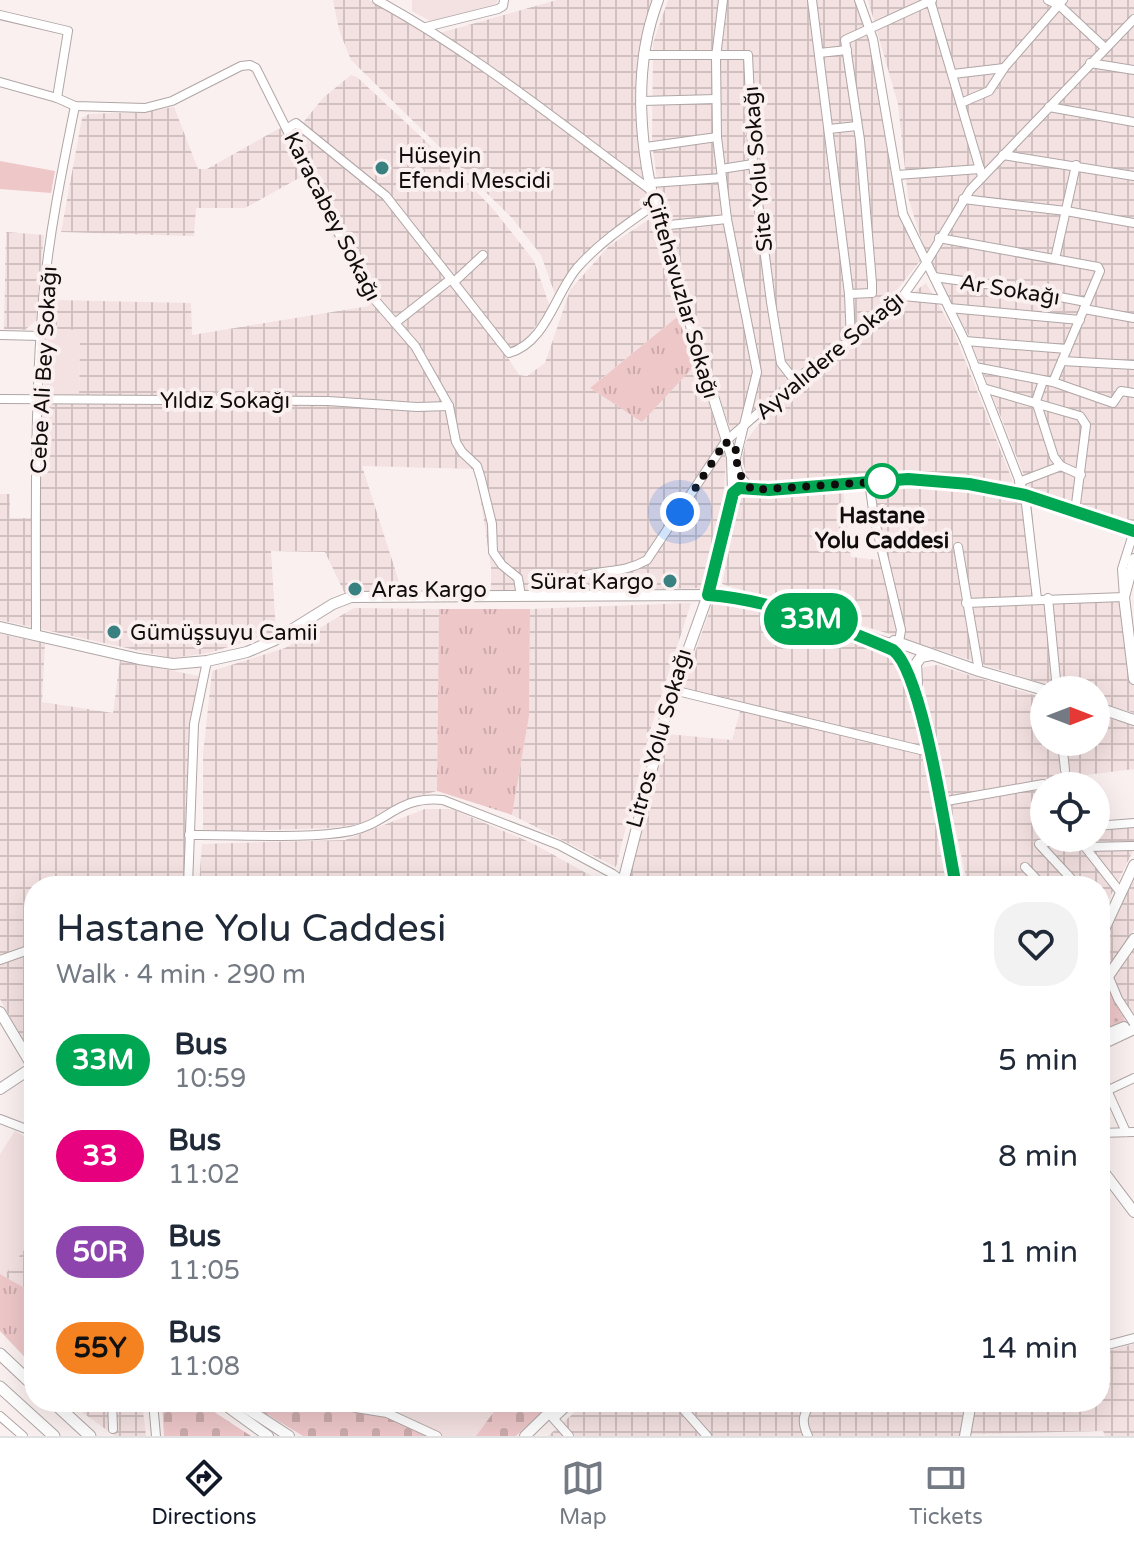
<!DOCTYPE html>
<meta charset="utf-8">
<style>
:root{--surface:#fff;--page:#f2f2f3;--text:#1f2937;--muted:#747a83;--line:#e0e1e3;--accent:#111827}
body{margin:0;font-family:"Varela Round",sans-serif;background:var(--page);color:var(--text);height:100vh;display:flex;flex-direction:column;font-size:30px;white-space:nowrap}
*{box-sizing:border-box;margin:0}
p{font-size:26px;color:var(--muted)}
.icon{flex:none;width:44px;height:44px;fill:none;stroke:currentColor;stroke-width:2;stroke-linecap:round;stroke-linejoin:round}
.map{position:relative;flex:1;overflow:hidden}
.sheet{position:absolute;left:24px;top:876px;width:1086px;height:536px;display:flex;flex-direction:column;background:var(--surface);border-radius:32px;box-shadow:0 8px 32px #0002}
.sheet>*{flex:none}
.badge{padding:0 16px;border-radius:26px;font-size:28px;line-height:52px}
.needle{width:52px;rotate:90deg}
.buttons{position:absolute;left:1030px;top:676px;display:grid;gap:16px}
.buttons a{display:grid;place-items:center;width:80px;height:80px;border-radius:50%;background:var(--surface);box-shadow:0 8px 32px #0002;font-size:40px}
.you{position:absolute;width:40px;height:40px;margin:-20px;border:6px solid #fff;border-radius:50%;background:#1a73e8;box-shadow:0 0 0 12px #1a73e833}
.map>.badge{position:absolute;translate:-50% -50%;box-shadow:0 0 0 4px #fff}
.round{display:grid;place-items:center;flex:none;width:84px;height:84px;border-radius:32px;background:var(--page)}
.head{display:flex;align-items:center;justify-content:space-between;height:136px;padding:0 32px}
h1{font-size:38px;font-weight:600;line-height:60px}
ul{padding:0;list-style:none}
li{display:flex;align-items:center;gap:24px;height:96px;padding:0 32px}
li div{flex:1}
li b{display:block;font-size:30px}
li em{font-style:normal}
li .badge{min-width:88px;font-weight:700;text-align:center}
.dock{display:flex;justify-content:space-around;align-items:center;height:112px;border-top:2px solid var(--line);background:var(--surface);font-size:22px;color:var(--muted)}
.dock a{display:grid;justify-items:center;gap:4px}
.dock .selected{color:var(--accent)}
.map>svg:first-child{display:block}
</style>
<div class="map">
<svg width="1134" height="1436" viewBox="0 0 1134 1436">
<defs>
<pattern id="industrial-grid" width="8" height="8" patternUnits="userSpaceOnUse" patternTransform="scale(2)"><rect width="8" height="8" fill="#f4e1e1"/><path d="M0 4h8M4 0v8" fill="none" stroke="#d0c0c0"/></pattern>
<pattern id="grass-tufts" width="24" height="20" patternUnits="userSpaceOnUse" patternTransform="scale(2)"><rect width="24" height="20" fill="#eec7c9"/><path d="M3 7l-1-3M5 7V3M7 7l1-3M15 17l-1-3M17 17v-4M19 17l1-3" fill="none" stroke="#cbaaab"/></pattern>
<pattern id="cemetery-stones" width="16" height="16" patternUnits="userSpaceOnUse" patternTransform="scale(2)"><rect width="16" height="16" fill="#eec7c9"/><path d="M2 7V4a2 2 0 0 1 4 0v3zM10 15v-3a2 2 0 0 1 4 0v3z" fill="#cbaaab"/></pattern>
<pattern id="park-dots" width="8" height="8" patternUnits="userSpaceOnUse" patternTransform="scale(2)"><rect width="8" height="8" fill="#eec7c9"/><path d="M2 2h.1M6 6h.1" fill="none" stroke="#cbaaab" stroke-width="1.8" stroke-linecap="round"/></pattern>
</defs>
<rect width="100%" height="100%" fill="#fbf0f0"/>
<!-- built -->
<g fill="#f4e1e1">
<polygon points="412,0 498,0 496,4 430,21 412,11"/>
<polygon points="46,329 77,330 77,342 80,342 79,395 44,395"/>
<polygon points="15,1131 34,1142 34,1237 4,1276 0,1274 0,1154"/>
<polygon points="353,1402 501,1402 476,1436 440,1436"/>
</g>
<!-- industrial -->
<g fill="url(#industrial-grid)">
<polygon points="333,0 369,0 411,22 513,91 648,192 651,203 605,238 555,294 541,255 512,218 351,60 339,30"/>
<polygon points="557,0 654,0 640,56 649,187 440,33"/>
<polygon points="668,0 858,0 872,39 901,215 920,261 892,296 870,318 731,431 685,294 659,194 652,143 653,43"/>
<polygon points="868,0 1134,0 1134,526 1029,488 968,334 929,264 908,197 898,104"/>
<polygon points="351,75 357,77 448,162 494,210 534,261 550,307 526,339 513,348 501,347 519,375 527,376 545,363 570,290 609,246 654,216 677,317 590,388 642,421 697,363 726,459 724,491 705,588 491,592 491,567 476,469 362,466 401,588 345,594 325,552 271,551 276,632 209,653 172,658 0,620 0,494 10,494 10,518 32,518 35,403 44,395 79,395 80,343 77,342 77,330 46,329 51,300 191,303 192,335 369,306 301,177 245,208 196,208 194,236 61,232 82,118 89,114 143,112 174,107 198,169 207,169 278,129 302,124 323,98"/>
<polygon points="6,232 44,235 36,320 25,330 4,329"/>
<polygon points="926,283 953,330 1013,482 913,471 764,485 747,478 742,459 746,441 762,420 887,313"/>
<polygon points="950,488 1031,502 1041,595 1119,594 1134,680 1134,713 1096,701 1096,690 1062,690 890,634 722,584 740,498 843,491 851,557 879,560 867,490"/>
<polygon points="713,601 747,606 895,655 920,738 948,886 627,886 667,734 732,740 741,708 680,695"/>
<polygon points="691,603 649,734 616,867 512,815 529,716 530,609"/>
<polygon points="354,608 439,609 437,791 404,800 365,823 334,828 203,832 203,754 212,671 285,648"/>
<polygon points="0,634 45,643 42,702 113,713 120,660 199,676 183,886 34,886 34,1059 0,999"/>
<polygon points="937,665 1044,698 1044,742 1096,742 1096,714 1134,726 1134,769 1046,780 1044,786 1044,838 1096,838 1096,824 1134,821 1134,849 1100,917 1100,886 968,886 920,668"/>
<polygon points="425,809 452,809 532,843 606,884 604,886 199,886 202,844 345,840"/>
<polygon points="1134,874 1134,930 1109,967 1100,963 1100,948"/>
<polygon points="1134,948 1134,1019 1126,1023 1108,987"/>
<polygon points="34,1237 34,1293 4,1276"/>
<polygon points="1134,1344 1134,1436 1105,1436 1103,1431 971,1434 976,1402 1100,1402 1100,1353"/>
<polygon points="68,1402 142,1402 146,1436 115,1436"/>
<polygon points="586,1402 966,1402 961,1436 548,1436"/>
</g>
<!-- grass -->
<g fill="url(#grass-tufts)">
<polygon points="677,317 697,363 642,422 590,388"/>
<polygon points="439,609 530,609 529,716 512,815 437,791"/>
<polygon points="0,1274 34,1293 34,1367 0,1331"/>
</g>
<!-- cemetery -->
<g fill="url(#cemetery-stones)">
<polygon points="162,1402 199,1402 251,1436 164,1436"/>
<polygon points="255,1402 329,1402 390,1418 440,1436 303,1436 253,1406"/>
<polygon points="501,1402 553,1402 516,1436 476,1436"/>
</g>
<!-- park -->
<polygon fill="url(#park-dots)" points="1108,987 1126,1023 1100,1032 1100,1000"/>
<!-- garden -->
<polygon fill="#eec7c9" points="0,161 55,171 51,193 0,189"/>
<g fill="none" stroke-linecap="round" stroke-linejoin="round">
<defs>
<g id="minor">
<path d="M377 0C476 54 562 125 652 191"/>
<polyline points="723,0 716,57 717,137 727,219 757,372 735,462 739,475 752,490"/>
<polyline points="812,0 849,294 872,293 872,283 860,140 845,40 932,0"/>
<polyline points="859,0 873,39 903,214 965,341 1025,495 1037,599"/>
<polyline points="930,0 982,176"/>
<polyline points="1048,0 1059,5 1105,48"/>
<polyline points="0,15 68,31 57,98"/>
<polyline points="426,27 498,9 503,6 504,0"/>
<polyline points="819,53 847,50"/>
<polyline points="643,55 748,55 753,164 771,302 781,363 795,381"/>
<polyline points="1090,63 1134,70"/>
<polyline points="953,74 1004,68"/>
<polyline points="0,82 57,98 75,106 145,108 172,101 241,66 250,65 256,68 368,292 415,346 449,406 456,442 462,452 477,466 481,479 492,524 493,552 502,565 518,578 521,596"/>
<polyline points="642,101 716,99"/>
<polyline points="961,103 989,91 1004,68 1063,0"/>
<polyline points="1049,107 1134,122"/>
<path d="M288 128 296 123 386 196 509 353C546 343 555 294 577 268 599 243 627 224 654 205"/>
<polyline points="829,129 857,126"/>
<polyline points="646,147 717,137"/>
<polyline points="1003,155 1134,176"/>
<polyline points="721,169 753,164"/>
<polyline points="897,175 980,169"/>
<polyline points="651,183 722,178"/>
<polyline points="963,199 1066,211 1134,223"/>
<polyline points="660,226 727,219"/>
<polyline points="939,238 1098,267 1100,271 1053,382"/>
<polyline points="1055,259 1076,165"/>
<polyline points="934,277 1007,287 1086,302"/>
<polyline points="454,282 483,255"/>
<polyline points="849,294 851,340"/>
<polyline points="903,296 945,300"/>
<polyline points="949,308 1080,320"/>
<polyline points="1084,309 1134,318"/>
<polyline points="395,323 451,279"/>
<polyline points="0,335 41,336"/>
<polyline points="965,341 1067,349"/>
<polyline points="1062,361 1134,365"/>
<polyline points="975,367 1053,382 1113,403 1121,391 1134,393"/>
<polyline points="1043,381 1036,401 1054,457 1061,466 1081,475"/>
<polyline points="983,388 1080,416 1086,425 1075,512"/>
<polyline points="0,399 328,401 417,407 449,406"/>
<polyline points="869,482 874,517 901,630 899,642"/>
<polyline points="1019,482 1061,466"/>
<path d="M733 493 739 488C795 490 852 479 909 479 994 480 1055 507 1134 531"/>
<polyline points="958,547 979,671"/>
<path d="M550 596C587 561 612 580 647 560L726 441 817 362 851 340 903 296 926 263 970 190 1134 19"/>
<polyline points="1048,598 1057,690"/>
<polyline points="966,603 1124,597 1122,569 1134,531"/>
<path d="M36 636C36 524 34 411 43 299 49 234 62 170 75 106"/>
<polyline points="673,690 929,752"/>
<polyline points="1062,742 1065,770"/>
<polyline points="941,802 1043,784 1044,812"/>
<polyline points="1096,826 1134,823"/>
<path d="M189 835C238 834 304 840 351 831 389 823 396 796 443 800L559 845 613 874 630 886"/>
<polyline points="1064,838 1039,844 1078,886"/>
<polyline points="1078,838 1121,893"/>
<polyline points="1085,847 1134,846"/>
<polyline points="1025,867 1043,886"/>
<polyline points="188,886 194,724 207,661"/>
<polyline points="1100,911 1109,920"/>
<polyline points="0,960 34,948"/>
<polyline points="1108,975 1118,999 1133,1022"/>
<polyline points="1107,1090 1126,1132"/>
<polyline points="1100,1094 1134,1078"/>
<polyline points="0,1119 34,1132"/>
<polyline points="1100,1133 1134,1132"/>
<polyline points="1100,1347 1134,1338"/>
<polyline points="112,1402 113,1429"/>
<polyline points="153,1402 156,1436"/>
<polyline points="338,1402 356,1408 387,1413 437,1436"/>
<polyline points="677,1402 707,1436"/>
<polyline points="0,1416 23,1436"/>
<polyline points="553,1418 569,1436"/>
<path d="M808 1436C801 1421 803 1416 811 1402"/>
</g>
<g id="major">
<polyline points="1134,559 1124,597 1134,679"/>
<polyline points="0,627 139,659 173,664 207,661 247,652 275,640 333,604 351,597 708,595 741,598 884,642 895,645 899,642"/>
<polyline points="894,641 979,671 1044,690"/>
<polyline points="883,646 901,657 918,701 956,886"/>
<polyline points="917,683 916,664 921,657 931,655"/>
<polyline points="1096,707 1134,720"/>
<path d="M622 886 668 706 708 595 733 493 732 457 660 226C640 155 631 70 658 0"/>
<polyline points="1100,938 1134,865"/>
<polyline points="1100,988 1134,939"/>
<polyline points="0,1012 34,1069"/>
<polyline points="1100,1037 1124,1027"/>
<polyline points="1100,1045 1134,1029"/>
<polyline points="0,1089 33,1067"/>
<polyline points="1100,1167 1134,1212"/>
<polyline points="221,1402 268,1436"/>
<polyline points="237,1402 289,1436"/>
<polyline points="556,1415 570,1402"/>
<polyline points="525,1436 560,1402"/>
<polyline points="965,1436 971,1402"/>
</g>
<g id="highway">
<polyline points="0,1354 34,1386"/>
<polyline points="0,1387 54,1436"/>
<polyline points="53,1402 90,1436"/>
</g>
</defs>
<!-- minor casing -->
<use href="#minor" stroke="#b0a6a6" stroke-width="10"/>
<!-- major casing -->
<use href="#major" stroke="#b0a6a6" stroke-width="12"/>
<!-- highway casing -->
<use href="#highway" stroke="#b0a6a6" stroke-width="13"/>
<!-- minor -->
<use href="#minor" stroke="#fff" stroke-width="8"/>
<!-- major -->
<use href="#major" stroke="#fff" stroke-width="10"/>
<!-- highway -->
<use href="#highway" stroke="#fff" stroke-width="11"/>
</g>
<g fill="none" stroke-linecap="round" stroke-linejoin="round">
<defs>
<path id="line" d="M956 886C947 843 923 672 893 650 835 625 772 600 708 595L733 493 739 488 769 490 908 479 969 484 1025 495 1134 531"/>
</defs>
<!-- line casing -->
<use href="#line" stroke="#fff" stroke-width="18"/>
<!-- line -->
<use href="#line" stroke="#00a651" stroke-width="12"/>
<!-- walk -->
<polyline stroke="#110d0d" stroke-width="8" stroke-dasharray="0 14.4" points="680,512 726,441 729,450 737,450 737,471 752,490 889,481 882,481"/>
</g>
<!-- markers -->
<g fill="#388180" stroke="#fbf0f0" stroke-width="3">
<circle cx="382" cy="168" r="8"/>
<circle cx="670" cy="581" r="8"/>
<circle cx="355" cy="589" r="8"/>
<circle cx="114" cy="632" r="8"/>
</g>
<circle fill="#fff" stroke="#00a651" stroke-width="4" cx="882" cy="481" r="16"/>
<g text-anchor="middle" stroke-width="8" stroke-linejoin="round" paint-order="stroke">
<!-- poi labels -->
<g font-size="22" fill="#110d0d" stroke="#fbf0f0" text-anchor="start">
<text x="398" y="163">Hüseyin<tspan x="398" dy="25">Efendi Mescidi</tspan></text>
<text x="654" y="589" text-anchor="end">Sürat Kargo</text>
<text x="371" y="597">Aras Kargo</text>
<text x="130" y="640">Gümüşsuyu Camii</text>
</g>
<!-- street labels -->
<g font-size="22" fill="#110d0d" stroke="#fbf0f0">
<text transform="translate(757 169) rotate(-95)" y="8">Site Yolu Sokağı</text>
<text transform="translate(333 216) rotate(63)" y="8">Karacabey Sokağı</text>
<text transform="translate(1010 289) rotate(9)" y="8">Ar Sokağı</text>
<text transform="translate(683 295) rotate(74)" y="8">Çiftehavuzlar Sokağı</text>
<text transform="translate(829 355) rotate(-40)" y="8">Ayvalıdere Sokağı</text>
<text transform="translate(43 370) rotate(-87)" y="8">Cebe Ali Bey Sokağı</text>
<text x="225" y="408">Yıldız Sokağı</text>
<text transform="translate(658 738) rotate(-74)" y="8">Litros Yolu Sokağı</text>
</g>
<!-- stop labels -->
<g font-size="22" font-weight="bold" fill="#110d0d" stroke="#fbf0f0">
<text x="882" y="523">Hastane<tspan x="882" dy="25">Yolu Caddesi</tspan></text>
</g>
</g>
</svg>
<div class="buttons">
<a><svg class="needle" viewBox="-14 -14 28 28"><path d="M0-13l5 13h-10z" fill="#e53935"/><path d="M0 13l5-13h-10z" fill="#747a83"/></svg></a>
<a><svg class="icon" aria-label="locate" viewBox="0 0 24 24"><circle cx="12" cy="12" r="6"/><path d="M12 2v4M12 18v4M2 12h4M18 12h4"/></svg></a>
</div>
<div class="you" style="left:680px;top:512px"></div>
<b class="badge" style="left:811px;top:619px;background:#00a651;color:#fff">33M</b>
<section class="sheet">
<div class="head"><div><h1>Hastane Yolu Caddesi</h1><p>Walk · 4 min · 290 m</p></div><a class="round"><svg class="icon" aria-label="heart" viewBox="0 0 24 24"><path d="M12 20l-8-8c-3-5 5-10 8-4 3-6 11-1 8 4z"/></svg></a></div>
<ul>
<li><span class="badge" style="background:#00a651;color:#fff">33M</span><div><b>Bus</b><p>10:59</p></div><em>5 min</em></li>
<li><span class="badge" style="background:#e6007e;color:#fff">33</span><div><b>Bus</b><p>11:02</p></div><em>8 min</em></li>
<li><span class="badge" style="background:#8e44ad;color:#fff">50R</span><div><b>Bus</b><p>11:05</p></div><em>11 min</em></li>
<li><span class="badge" style="background:#f58220;color:#111">55Y</span><div><b>Bus</b><p>11:08</p></div><em>14 min</em></li>
</ul>
</section>
</div>
<nav class="dock">
<a class="selected"><svg class="icon" aria-label="directions" viewBox="0 0 24 24"><path d="M12 3l9 9-9 9-9-9zM9 14v-3h6M13 9l2 2-2 2"/></svg>Directions</a>
<a><svg class="icon" aria-label="map" viewBox="0 0 24 24"><path d="M3 6l6-2 6 2 6-2v14l-6 2-6-2-6 2zM9 4v14M15 6v14"/></svg>Map</a>
<a><svg class="icon" aria-label="tickets" viewBox="0 0 24 24"><path d="M3 7h18v10H3zM15 7v10"/></svg>Tickets</a>
</nav>
